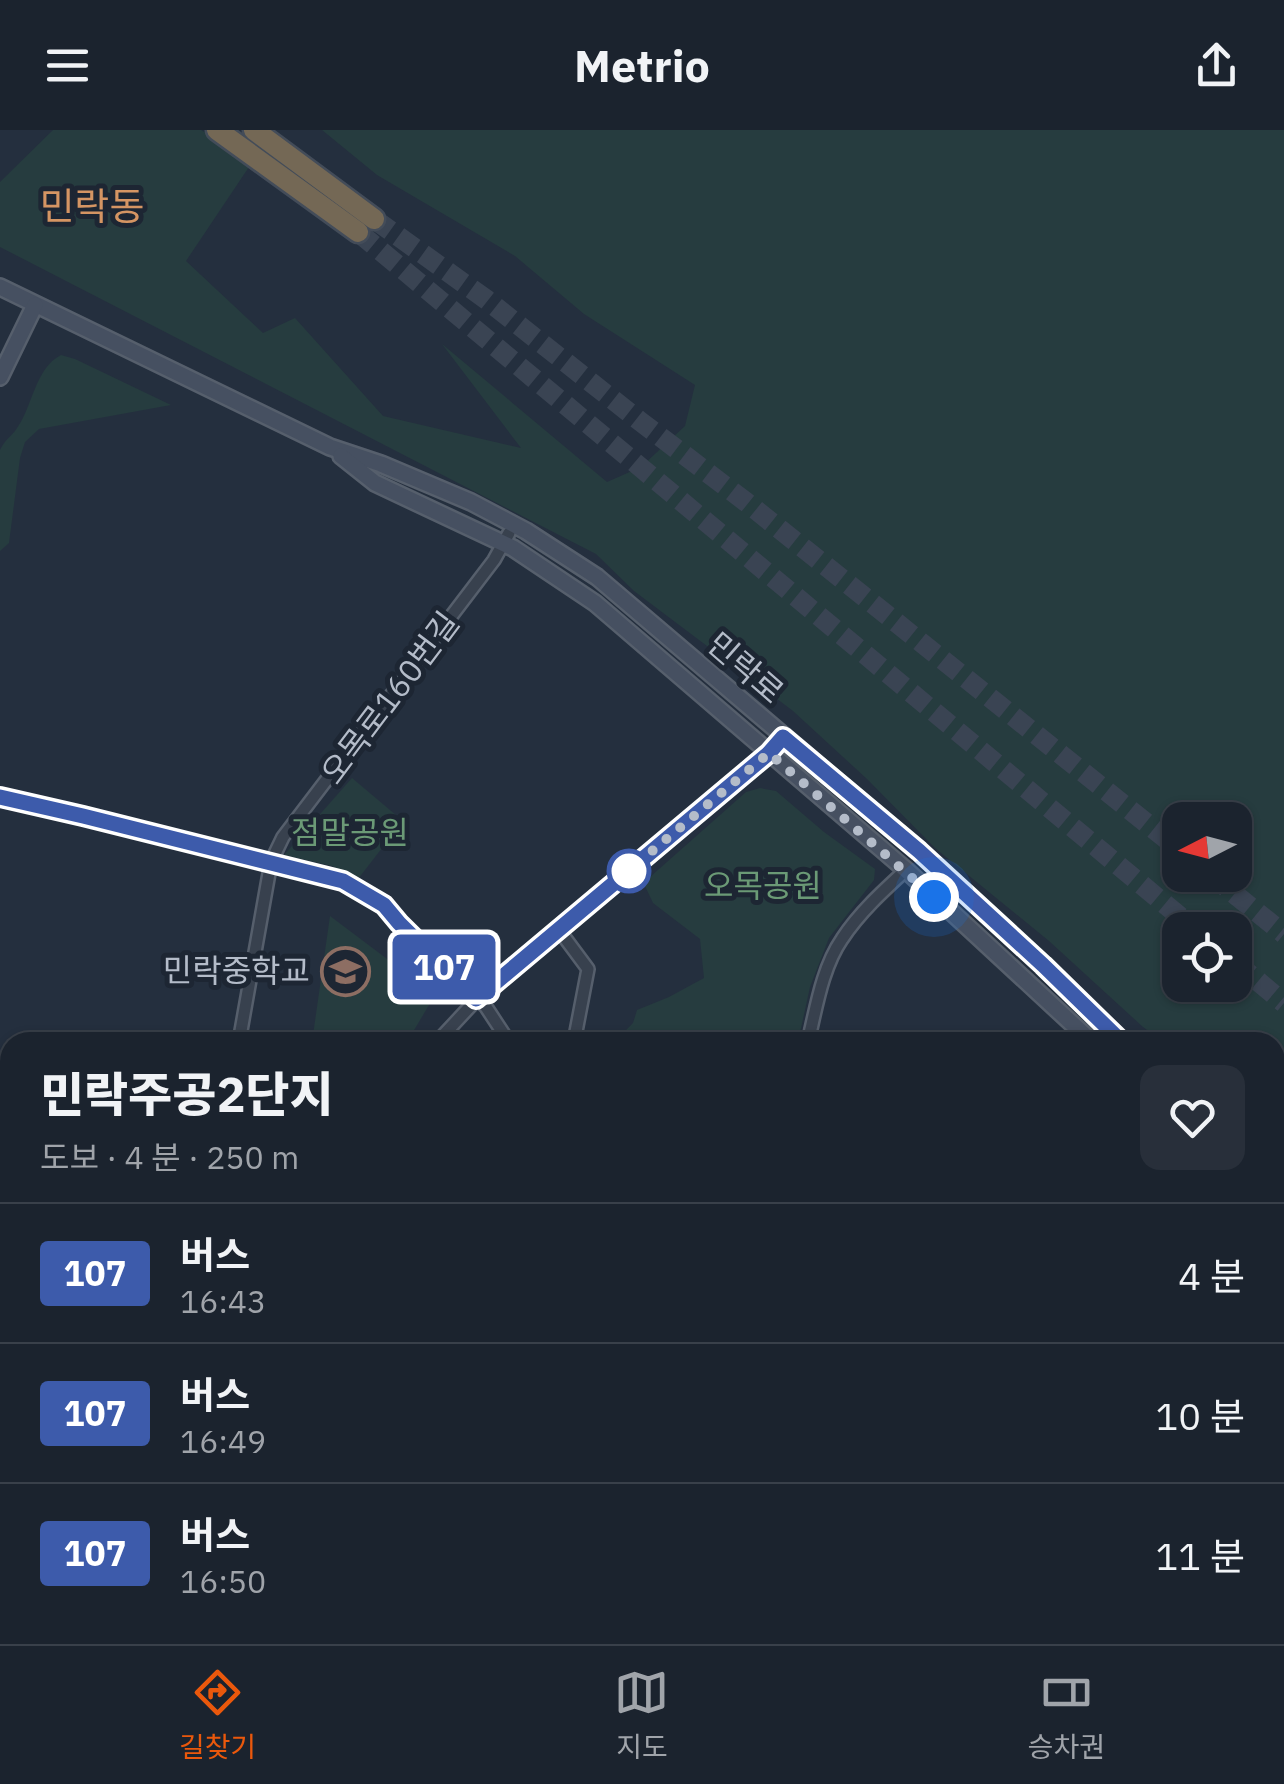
<!DOCTYPE html>
<html lang="ko">
<meta charset="utf-8">
<style>
:root{--surface:#1b232e;--page:#282f3a;--text:#f1f3f6;--muted:#a0a4aa;--line:#39404a;--accent:#ea580c}
body{margin:0;font-family:"IBM Plex Sans","Noto Sans KR",sans-serif;background:var(--page);color:var(--text);height:100vh;display:flex;flex-direction:column;font-size:38px;white-space:nowrap}
*{box-sizing:border-box;margin:0}
p{font-size:32px;color:var(--muted)}
.icon{flex:none;width:55px;height:55px;fill:none;stroke:currentColor;stroke-width:2;stroke-linecap:round;stroke-linejoin:round}
.map{position:relative;flex:1;overflow:hidden}
.side{position:absolute;left:0px;top:902px;width:1285px;height:612px;display:flex;flex-direction:column;background:var(--surface);border-radius:30px 30px 0 0;box-shadow:0 2px 8px #0004,0 0 0 2px var(--line)}
.side>*{flex:none}
.badge{padding:0 20px;border-radius:8px;font-size:35px;line-height:65px}
.needle{width:65px;rotate:264deg}
.controls{position:absolute;left:1162px;top:672px;display:grid;gap:20px}
.controls a{display:grid;place-items:center;width:90px;height:90px;border-radius:20px;background:var(--surface);box-shadow:0 2px 8px #0004,0 0 0 2px var(--line);font-size:50px}
.you{position:absolute;width:50px;height:50px;margin:-25px;border:8px solid #fff;border-radius:50%;background:#1a73e8;box-shadow:0 0 0 15px #1a73e833}
.map>.badge{position:absolute;translate:-50% -50%;box-shadow:0 0 0 5px #fff}
.round{display:grid;place-items:center;flex:none;width:105px;height:105px;border-radius:20px;background:var(--page)}
.overview{display:flex;align-items:center;justify-content:space-between;height:170px;padding:0 40px}
h1{font-size:48px;font-weight:800;line-height:75px}
ul{padding:0;list-style:none}
li{display:flex;align-items:center;gap:30px;height:140px;padding:0 40px;border-top:2px solid var(--line)}
li div{flex:1}
li b{display:block;font-size:38px}
li em{font-style:normal}
li .badge{min-width:110px;font-weight:700;text-align:center}
header{display:flex;justify-content:space-between;align-items:center;height:130px;padding:0 40px;background:var(--surface);font-size:45px;font-weight:800}
.tabs{display:flex;justify-content:space-around;align-items:center;height:140px;border-top:2px solid var(--line);background:var(--surface);font-size:28px;color:var(--muted)}
.tabs a{display:grid;justify-items:center;gap:5px}
.tabs .active{color:var(--accent)}
.map>svg:first-child{display:block}
</style>
<header><svg class="icon" aria-label="menu" viewBox="0 0 24 24"><path d="M4 6h16M4 12h16M4 18h16"/></svg>Metrio<svg class="icon" aria-label="share" viewBox="0 0 24 24"><path d="M12 15V3M7 8l5-5 5 5M5 13v7h14v-7"/></svg></header>
<div class="map">
<svg width="1284" height="1514" viewBox="0 0 1284 1514">
<rect width="100%" height="100%" fill="#242f3e"/>
<!-- green -->
<g fill="#263c3f" fill-rule="evenodd">
<path d="M53 0H201L253 31 186 131 263 203 295 188 383 286 521 318 442 214 607 352 641 337 685 296 695 255 584 184 515 126 377 45 322 0H1284V1027L1275 1018V912H1164L1143 897 1049 811 935 718 867 649 793 581 634 461 596 424 0 117V52ZM1180 690H1235V745H1180ZM1180 800H1235V855H1180Z"/>
<path d="M61 225 75 229 171 275 39 299 25 312 20 328 9 413 0 421V320C4 311 9 308 15 301 33 278 34 239 61 225Z"/>
<polygon points="352,648 403,691 358,749 332,736 284,725"/>
<polygon points="760,658 776,661 824,702 875,739 874,750 829,808 810,857 798,912 631,912 622,904 633,893 637,880 669,867 704,848 700,809 653,773 645,756 650,747 746,662"/>
<polygon points="330,786 435,865 407,912 312,912"/>
<polygon points="1275,1098 1284,1106 1284,1265 1275,1280 1275,1161 1280,1163 1275,1158"/>
</g>
<g fill="none" stroke-linecap="round" stroke-linejoin="round">
<!-- highway-tunnel -->
<g stroke="#3a4453" stroke-width="20" stroke-dasharray="20 10" stroke-linecap="butt">
<polyline points="374,89 487,170 641,292 746,372 1180,720"/>
<polyline points="358,102 1196,800"/>
<polyline points="1211,745 1284,804"/>
<polyline points="1235,832 1284,873"/>
</g>
<defs>
<g id="street">
<polyline points="0,667 83,686 343,751 384,775 399,793 486,877 509,912"/>
<polyline points="559,800 588,839 574,912"/>
<polyline points="239,912 271,732 283,707 494,430 509,403"/>
<polyline points="437,912 477,869 769,623 783,607"/>
<path d="M808 912C816 879 822 838 842 809 859 783 883 761 906 740"/>
<polyline points="0,1094 10,1096"/>
<polyline points="1275,1381 1284,1386"/>
<polyline points="504,1505 571,1514"/>
<polyline points="817,1505 819,1514"/>
<polyline points="1074,1505 1092,1514"/>
<polyline points="321,1514 322,1505"/>
<polyline points="689,1514 691,1505"/>
<polyline points="885,1514 889,1505"/>
<polyline points="958,1514 962,1505"/>
</g>
<g id="secondary">
<polyline points="0,157 330,317 381,334 471,372 526,401 597,447 919,721 1043,835 1122,912"/>
<polyline points="0,247 35,175"/>
<polyline points="341,326 375,353 513,418 595,473 906,740 1092,912"/>
<polyline points="1275,1058 1284,1066"/>
<polyline points="1275,1087 1284,1094"/>
<polyline points="0,1507 52,1514"/>
</g>
<g id="highway">
<polyline points="217,0 358,102"/>
<polyline points="254,0 374,89"/>
</g>
</defs>
<!-- street casing -->
<use href="#street" stroke="#565f6c" stroke-width="16"/>
<!-- secondary casing -->
<use href="#secondary" stroke="#565f6c" stroke-width="20"/>
<!-- highway casing -->
<use href="#highway" stroke="#434c59" stroke-width="25"/>
<!-- street -->
<use href="#street" stroke="#38414e" stroke-width="11"/>
<!-- secondary -->
<use href="#secondary" stroke="#465061" stroke-width="15"/>
<!-- highway -->
<use href="#highway" stroke="#746855" stroke-width="20"/>
</g>
<g fill="none" stroke-linecap="round" stroke-linejoin="round">
<defs>
<polyline id="line" points="0,667 83,686 343,751 384,775 399,793 476,869 769,623 783,607 919,721 1043,835 1122,912"/>
</defs>
<!-- line casing -->
<use href="#line" stroke="#fff" stroke-width="22"/>
<!-- line -->
<use href="#line" stroke="#3d5bab" stroke-width="15"/>
<!-- walk -->
<polyline stroke="#b4bcc9" stroke-width="10" stroke-dasharray="0 18" points="629,741 620,748 769,623 934,767"/>
</g>
<!-- icons -->
<defs>
<symbol id="school-ring" viewBox="-11 -11 22 22"><circle r="9.5" fill="#1d2633" stroke="#8d6e63" stroke-width="1.5"/><path d="M0-5L7-2L0 1L-7-2ZM-4 1L0 2.5L4 1V4Q0 6-4 4Z" fill="#8d6e63"/></symbol>
</defs>
<g fill-rule="evenodd">
<use href="#school-ring" x="318" y="814" width="55" height="55"/>
</g>
<!-- markers -->
<circle fill="#fff" stroke="#3d5bab" stroke-width="5" cx="629" cy="741" r="20"/>
<g text-anchor="middle" stroke-width="10" stroke-linejoin="round" paint-order="stroke">
<!-- street labels -->
<g font-size="32" fill="#b4bcc9" stroke="#1d2633">
<text transform="translate(745 538) rotate(41)" y="11">민락로</text>
<text transform="translate(390 568) rotate(-53)" y="11">오목로160번길</text>
</g>
<!-- park labels -->
<g font-size="32" fill="#6b9a76" stroke="#1d2633">
<text x="350" y="714">점말공원</text>
<text x="763" y="767">오목공원</text>
</g>
<!-- poi labels -->
<g font-size="32" fill="#b4bcc9" stroke="#1d2633" text-anchor="end">
<text x="310" y="852">민락중학교</text>
</g>
<!-- quarter labels -->
<g font-size="38" fill="#d59563" stroke="#1d2633">
<text x="92" y="90">민락동</text>
</g>
</g>
</svg>
<div class="controls">
<a><svg class="needle" viewBox="-14 -14 28 28"><path d="M0-13l5 13h-10z" fill="#e53935"/><path d="M0 13l5-13h-10z" fill="#a0a4aa"/></svg></a>
<a><svg class="icon" aria-label="locate" viewBox="0 0 24 24"><circle cx="12" cy="12" r="6"/><path d="M12 2v4M12 18v4M2 12h4M18 12h4"/></svg></a>
</div>
<div class="you" style="left:934px;top:767px"></div>
<b class="badge" style="left:444px;top:837px;background:#3d5bab;color:#fff">107</b>
<section class="side">
<div class="overview"><div><h1>민락주공2단지</h1><p>도보 · 4 분 · 250 m</p></div><a class="round"><svg class="icon" aria-label="heart" viewBox="0 0 24 24"><path d="M12 20l-8-8c-3-5 5-10 8-4 3-6 11-1 8 4z"/></svg></a></div>
<ul>
<li><span class="badge" style="background:#3d5bab;color:#fff">107</span><div><b>버스</b><p>16:43</p></div><em>4 분</em></li>
<li><span class="badge" style="background:#3d5bab;color:#fff">107</span><div><b>버스</b><p>16:49</p></div><em>10 분</em></li>
<li><span class="badge" style="background:#3d5bab;color:#fff">107</span><div><b>버스</b><p>16:50</p></div><em>11 분</em></li>
</ul>
</section>
</div>
<nav class="tabs">
<a class="active"><svg class="icon" aria-label="directions" viewBox="0 0 24 24"><path d="M12 3l9 9-9 9-9-9zM9 14v-3h6M13 9l2 2-2 2"/></svg>길찾기</a>
<a><svg class="icon" aria-label="map" viewBox="0 0 24 24"><path d="M3 6l6-2 6 2 6-2v14l-6 2-6-2-6 2zM9 4v14M15 6v14"/></svg>지도</a>
<a><svg class="icon" aria-label="tickets" viewBox="0 0 24 24"><path d="M3 7h18v10H3zM15 7v10"/></svg>승차권</a>
</nav>
